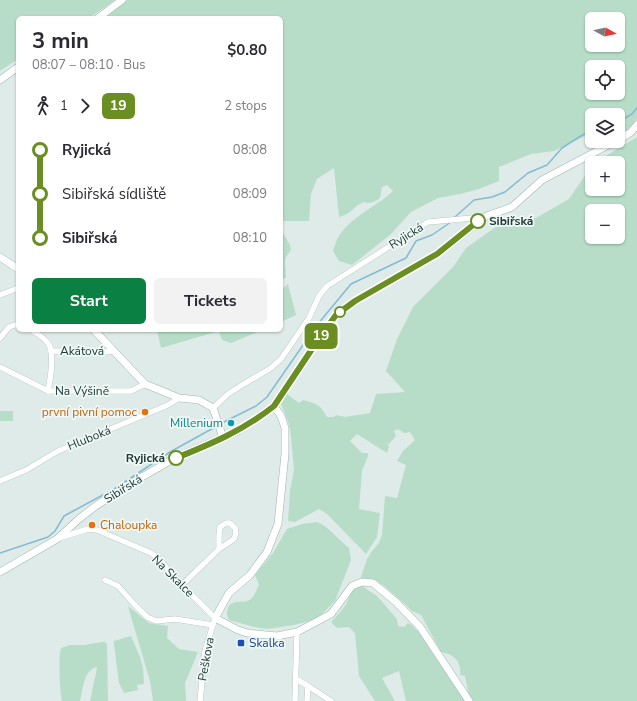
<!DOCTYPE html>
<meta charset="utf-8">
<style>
:root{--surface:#fff;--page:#f2f2f3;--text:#2b2b33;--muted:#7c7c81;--accent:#0b8043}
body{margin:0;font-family:"Nunito Sans",sans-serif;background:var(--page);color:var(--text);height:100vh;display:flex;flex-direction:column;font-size:15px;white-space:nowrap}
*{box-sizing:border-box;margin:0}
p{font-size:13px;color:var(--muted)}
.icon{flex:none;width:22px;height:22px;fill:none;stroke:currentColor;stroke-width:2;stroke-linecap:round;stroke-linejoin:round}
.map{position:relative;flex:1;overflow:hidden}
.drawer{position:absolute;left:16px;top:16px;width:267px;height:316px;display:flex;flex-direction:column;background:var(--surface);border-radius:6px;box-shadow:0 1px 3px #0004}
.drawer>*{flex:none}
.badge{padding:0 8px;border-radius:6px;font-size:14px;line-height:26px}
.needle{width:26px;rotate:98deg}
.tools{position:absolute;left:585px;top:12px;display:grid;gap:8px}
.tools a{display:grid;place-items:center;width:40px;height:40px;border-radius:6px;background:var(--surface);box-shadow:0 1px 3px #0004;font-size:20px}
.map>.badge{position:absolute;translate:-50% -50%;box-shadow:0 0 0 2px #fff}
.legs{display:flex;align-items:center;gap:6px;height:44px;padding:0 16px;font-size:13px}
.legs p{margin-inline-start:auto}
.headline{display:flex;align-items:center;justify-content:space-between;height:68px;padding:0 16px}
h1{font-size:22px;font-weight:700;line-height:30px}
.primary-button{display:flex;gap:8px;margin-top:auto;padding:8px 16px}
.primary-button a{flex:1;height:46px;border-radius:6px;background:var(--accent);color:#fff;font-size:16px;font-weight:700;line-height:46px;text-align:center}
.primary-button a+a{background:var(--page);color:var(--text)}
ul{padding:0 16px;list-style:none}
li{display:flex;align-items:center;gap:14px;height:44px;font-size:15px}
li i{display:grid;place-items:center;width:6px;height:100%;margin:0 5px;background:currentColor}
li i::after{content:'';width:10px;height:10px;margin:-5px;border:3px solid;border-radius:50%;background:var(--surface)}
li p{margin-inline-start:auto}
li:first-child i{background:linear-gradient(#0000 50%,currentColor 0)}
li:last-child i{background:linear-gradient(currentColor 50%,#0000 0)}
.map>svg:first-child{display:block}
</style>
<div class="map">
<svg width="637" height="701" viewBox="0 0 637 701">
<rect width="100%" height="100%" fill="#dfebe8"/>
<!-- green -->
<g fill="#b7ddc8" fill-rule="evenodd">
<polygon points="0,0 115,0 89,18 18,18 18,59 0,71"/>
<path d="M127 0H637V119L628 130H624L618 127V115H592V133L554 151 531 154 499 167V181L479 189 460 194 438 198 411 212 391 234 352 265 339 261 333 251C335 246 336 240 339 236 352 216 376 207 393 191L387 185 382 187 380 198C375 201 370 205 364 202 353 206 352 214 339 217L334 168 317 179 311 194 309 221H281V18H103ZM592 19H618V45H592ZM592 67H618V93H592Z"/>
<path d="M637 137V701H472L469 696 465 676 460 675C462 662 454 654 441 652L421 615 412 611 406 605 383 585 372 580H360L367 559 372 551 379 543 382 535 385 496 397 498 406 465 397 461 403 451 415 440 410 432 404 433 398 429 394 431 396 436 388 445 389 447 387 453 357 434 350 441 362 453H368V456L362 471 359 509 380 513 377 537 366 554 327 514 319 509 295 522 288 521 290 491 294 470 291 437 289 424 281 404 287 394 299 403 303 400C317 404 320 404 327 417H333L337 415 345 417 370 413 376 394 405 392 386 371 397 339 413 307 453 267 466 248 500 224 536 218 569 199 592 165V189H618V163H594ZM592 211H618V237H592Z"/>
<polygon points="281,230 290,245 291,250 286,257 285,261 286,278 281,279"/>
<polygon points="288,284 296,315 281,322 281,290"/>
<polygon points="157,330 262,330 231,343 222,340 219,331 161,348"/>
<rect x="0" y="411" width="13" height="10"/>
<path d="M317 522C330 527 338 540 349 548L351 560 335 601 320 616 310 621 294 625 267 629 254 627 229 620C227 616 226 612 228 608 232 598 243 605 251 599 255 595 257 589 259 585L255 575 273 553 287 529 302 524Z"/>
<path d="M362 586 377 596 397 619 398 626 404 627 408 623 412 625 417 631 418 629 465 701H406L399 671 382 678 395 701H375L359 676 355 633 349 627 337 628 331 622C339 613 348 606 350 593L356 588Z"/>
<polygon points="128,606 149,623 168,626 167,638 179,649 198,652 185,683 186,701 153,701 150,681"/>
<polygon points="131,636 140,657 143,668 144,684 137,685 138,690 124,693 119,683 114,644 114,641"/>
<path d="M102 642H105L107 644 108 701H90L97 668 96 667C83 671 83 690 80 701H62C60 693 58 655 61 648L70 645H84Z"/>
</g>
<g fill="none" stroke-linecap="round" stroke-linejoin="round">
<!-- stream -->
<g stroke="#85bad3" stroke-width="1.5">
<polyline points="618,122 632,114 637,108"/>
<polyline points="455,217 474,200 492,197 505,192 528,173 547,165 562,148 579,137 592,130"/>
<polyline points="220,424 256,406 267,397 317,325 351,284 406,258 416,241 432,235 451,222"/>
<polyline points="0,553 48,537 55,531 64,516 114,489 170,452 217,426"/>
</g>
<defs>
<g id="street">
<polyline points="0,295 18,288"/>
<path d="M32 330C37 334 43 337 47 342 56 351 50 380 48 391"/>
<polyline points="0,338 9,327 18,324"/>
<polyline points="51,351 104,352 114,351"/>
<polyline points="0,367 48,391 131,391 145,384"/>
<polyline points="213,408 228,394 242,385 271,368 281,359 309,318 319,296 327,286 428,222 484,217"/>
<polyline points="0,481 26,470 58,451 168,405 179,398"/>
<polyline points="59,538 88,529 97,530 151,553 159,559 182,585 215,618 205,651 200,701"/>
<polyline points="105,580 118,586 134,604 147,617 156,621 175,619 213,625"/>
<polyline points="182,585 219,549 234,539 236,533 235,528 230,523 226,523 220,527 219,535 219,549"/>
<polyline points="296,679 308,686 307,701"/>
<polyline points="308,686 331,701"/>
<polyline points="295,701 297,632"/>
</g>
<g id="secondary">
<polyline points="98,18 122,0"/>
<polyline points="0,80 18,67"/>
<polyline points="618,140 630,133 637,125"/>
<polyline points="0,257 18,269"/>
<polyline points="94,330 145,384 179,398 199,400 213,408 223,438"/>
<polyline points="274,406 281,416 285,428 285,454 278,524 267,552 250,575 229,593 215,618 238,630 247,633 277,636 297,632 331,614 352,586 362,582 373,583 396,602 420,627 469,701"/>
<polyline points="0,572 57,539 80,518 97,505 140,478 175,458 238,431 274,406 322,334 336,315 355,301 437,254 484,217 512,207 542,180 616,141"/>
</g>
</defs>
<!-- street casing -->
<use href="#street" stroke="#a2b3b0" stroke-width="6"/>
<!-- secondary casing -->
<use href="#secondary" stroke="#9eb7b2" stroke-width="8"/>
<!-- street -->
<use href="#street" stroke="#fff" stroke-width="5.5"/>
<!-- secondary -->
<use href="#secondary" stroke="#fff" stroke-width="7"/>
</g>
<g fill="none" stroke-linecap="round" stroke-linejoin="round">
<defs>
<path id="line-1" d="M176 458C211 444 244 430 274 406L322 334 336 315 355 301 437 254 478 221"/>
</defs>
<!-- line-1 casing -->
<use href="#line-1" stroke="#fff" stroke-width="9"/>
<!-- line-1 -->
<use href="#line-1" stroke="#6b8e23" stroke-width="6"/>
</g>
<!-- markers -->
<g fill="#fff" stroke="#6b8e23" stroke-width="2">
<circle cx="478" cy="221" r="7"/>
<circle cx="340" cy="312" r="5"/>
<circle cx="176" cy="458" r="7"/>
</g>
<g fill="#e8710a" stroke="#f0f8f5" stroke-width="1.5">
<circle cx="145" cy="412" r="4"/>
<circle cx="92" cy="525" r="4"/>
</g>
<circle fill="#0f9aa8" stroke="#f0f8f5" stroke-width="1.5" cx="231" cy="423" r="4"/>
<rect fill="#1a4fb4" stroke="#f0f8f5" stroke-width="1.5" x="237" y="639" width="8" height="8" rx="2"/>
<g text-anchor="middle" stroke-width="3.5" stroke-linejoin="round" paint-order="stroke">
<!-- stop labels -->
<g font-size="12" font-weight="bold" fill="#203c39" stroke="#f0f8f5" text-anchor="start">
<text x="489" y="225">Sibiřská</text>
<text x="165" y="462" text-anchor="end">Ryjická</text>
</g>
<!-- street labels -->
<g font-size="12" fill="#203c39" stroke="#f0f8f5">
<text transform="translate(406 236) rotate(-32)" y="4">Ryjická</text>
<text x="82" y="355">Akátová</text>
<text x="82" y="395">Na Výšině</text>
<text transform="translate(89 438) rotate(-22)" y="4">Hluboká</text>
<text transform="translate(123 489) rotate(-32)" y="4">Sibiřská</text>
<text transform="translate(173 576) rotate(45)" y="4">Na Skalce</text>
<text transform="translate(206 659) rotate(-80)" y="4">Peškova</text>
</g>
<!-- food labels -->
<g font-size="12" fill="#c56008" stroke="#f0f8f5" text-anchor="end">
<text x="137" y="416">první pivní pomoc</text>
<text x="100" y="529" text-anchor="start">Chaloupka</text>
</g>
<!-- culture labels -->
<g font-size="12" fill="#0d838f" stroke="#f0f8f5" text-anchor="end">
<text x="223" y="427">Millenium</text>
</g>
<!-- transit labels -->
<g font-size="12" fill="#164399" stroke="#f0f8f5" text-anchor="start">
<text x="249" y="647">Skalka</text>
</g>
</g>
</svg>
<div class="tools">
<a><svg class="needle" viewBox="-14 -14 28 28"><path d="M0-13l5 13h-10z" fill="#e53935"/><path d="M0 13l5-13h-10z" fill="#7c7c81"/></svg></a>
<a><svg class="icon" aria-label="locate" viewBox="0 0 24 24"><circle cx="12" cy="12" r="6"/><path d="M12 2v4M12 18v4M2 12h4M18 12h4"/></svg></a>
<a><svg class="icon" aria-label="layers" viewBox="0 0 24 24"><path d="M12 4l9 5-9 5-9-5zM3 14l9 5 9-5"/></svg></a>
<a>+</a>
<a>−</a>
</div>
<b class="badge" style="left:321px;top:336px;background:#6b8e23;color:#fff">19</b>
<section class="drawer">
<div class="headline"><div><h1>3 min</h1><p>08:07 – 08:10 · Bus</p></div><b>$0.80</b></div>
<div class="legs"><svg class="icon" aria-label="walk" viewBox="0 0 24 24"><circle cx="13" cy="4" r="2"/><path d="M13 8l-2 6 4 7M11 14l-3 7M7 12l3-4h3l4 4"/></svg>1<svg class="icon" aria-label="forward" viewBox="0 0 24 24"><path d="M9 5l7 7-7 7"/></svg><b class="badge" style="background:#6b8e23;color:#fff">19</b><p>2 stops</p></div>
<ul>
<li><i style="color:#6b8e23"></i><b>Ryjická</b><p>08:08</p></li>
<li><i style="color:#6b8e23"></i><span>Sibiřská sídliště</span><p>08:09</p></li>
<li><i style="color:#6b8e23"></i><b>Sibiřská</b><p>08:10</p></li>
</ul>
<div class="primary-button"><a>Start</a><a>Tickets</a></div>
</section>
</div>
